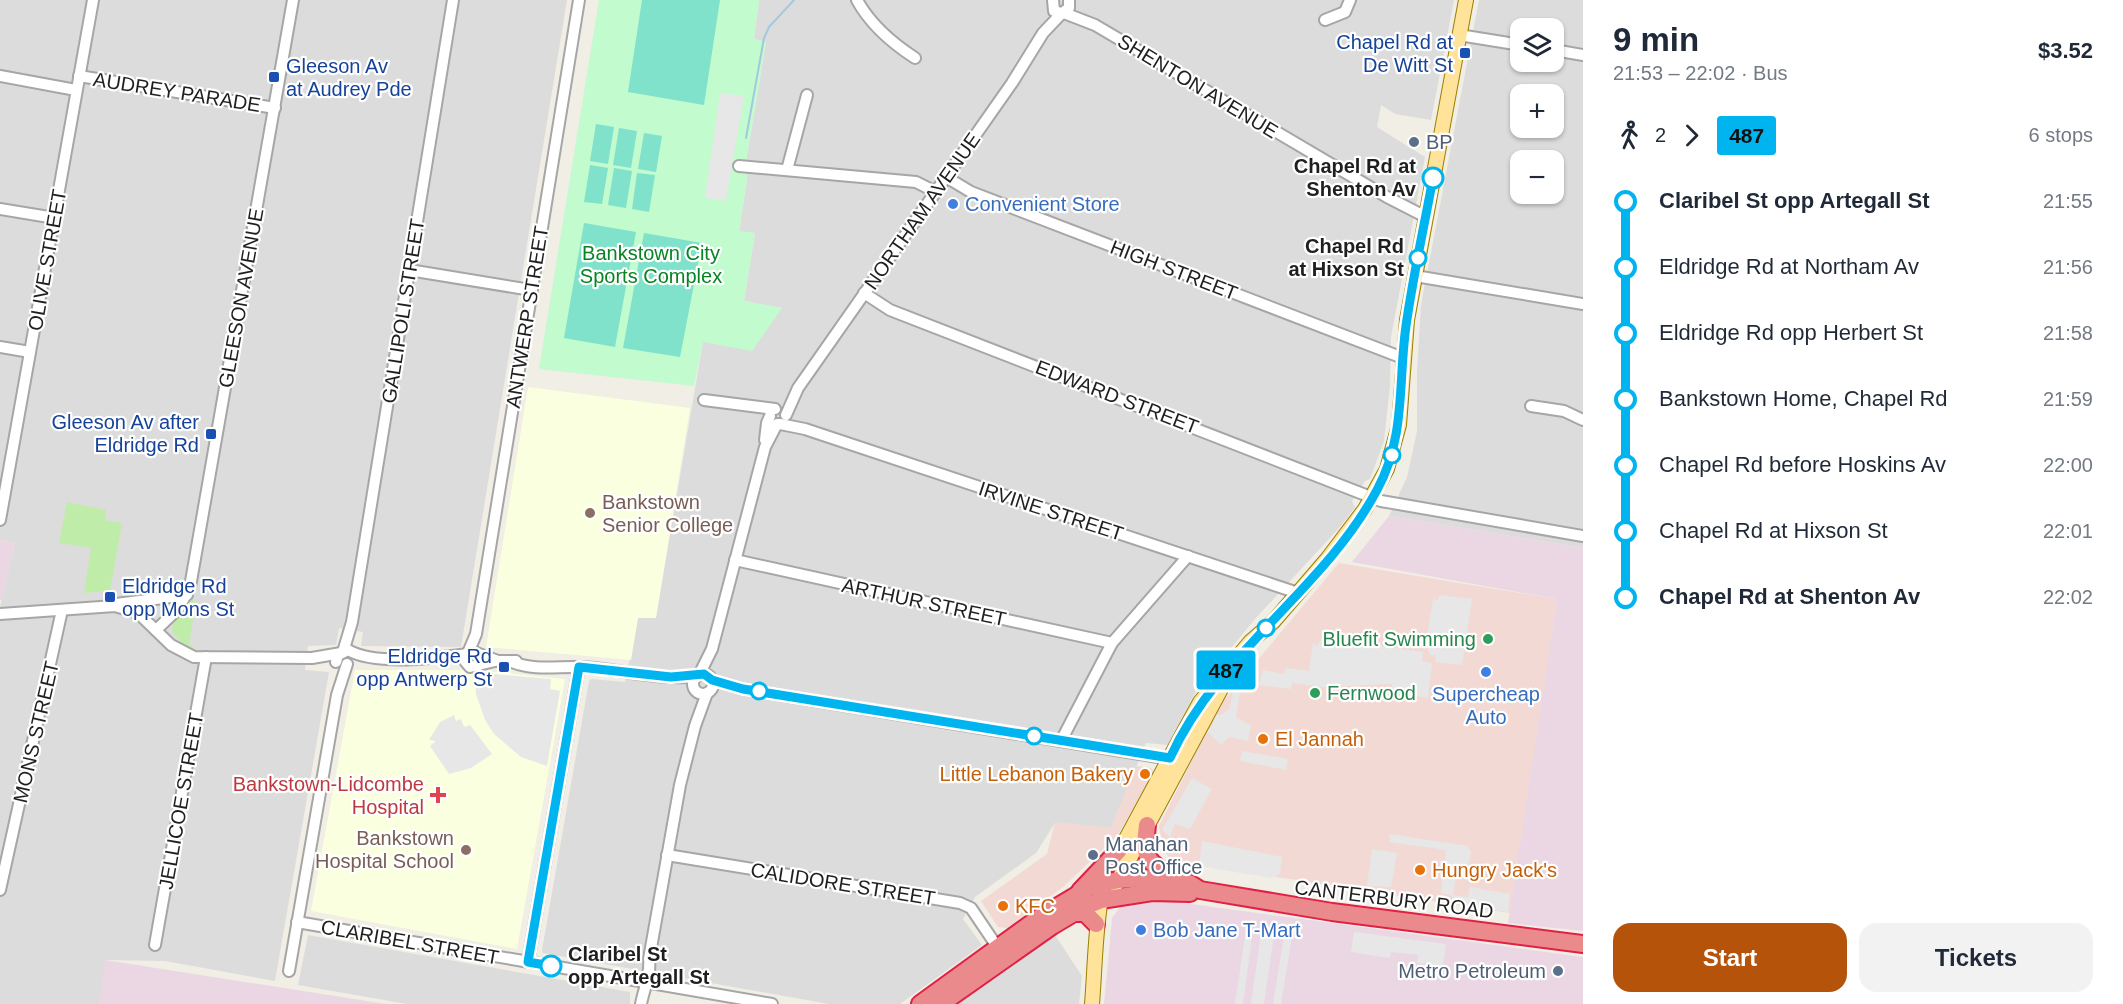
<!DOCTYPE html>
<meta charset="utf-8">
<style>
:root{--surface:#fff;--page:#f2f2f3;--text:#1f2937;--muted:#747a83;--accent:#b45309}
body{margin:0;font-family:Helvetica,sans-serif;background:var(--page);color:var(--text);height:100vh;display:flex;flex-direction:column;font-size:22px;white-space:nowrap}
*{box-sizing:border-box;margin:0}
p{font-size:20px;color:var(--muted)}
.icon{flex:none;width:33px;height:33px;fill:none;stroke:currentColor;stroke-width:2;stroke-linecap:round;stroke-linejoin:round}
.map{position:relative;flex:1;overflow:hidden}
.sheet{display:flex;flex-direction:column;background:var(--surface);width:540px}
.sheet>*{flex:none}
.badge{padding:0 12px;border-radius:4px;font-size:21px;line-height:39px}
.tools{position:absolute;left:1510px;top:18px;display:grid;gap:12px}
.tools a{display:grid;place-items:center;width:54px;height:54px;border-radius:12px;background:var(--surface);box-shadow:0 2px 4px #0004;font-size:30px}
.map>.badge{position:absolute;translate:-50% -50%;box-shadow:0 0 0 3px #fff}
.legs{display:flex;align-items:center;gap:9px;height:66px;padding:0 30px;font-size:20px}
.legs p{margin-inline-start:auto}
.overview{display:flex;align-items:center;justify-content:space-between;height:102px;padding:0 30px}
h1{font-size:33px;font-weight:800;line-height:45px}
.button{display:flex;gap:12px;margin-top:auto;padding:12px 30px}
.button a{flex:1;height:69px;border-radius:18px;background:var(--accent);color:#fff;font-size:24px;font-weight:800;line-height:69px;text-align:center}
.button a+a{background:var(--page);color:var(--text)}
ul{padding:0 30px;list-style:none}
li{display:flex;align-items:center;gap:21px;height:66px;font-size:22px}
li i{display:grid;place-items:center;width:9px;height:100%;margin:0 8px;background:currentColor}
li i::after{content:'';width:15px;height:15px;margin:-8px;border:4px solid;border-radius:50%;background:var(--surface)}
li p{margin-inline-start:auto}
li:first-child i{background:linear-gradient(#0000 50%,currentColor 0)}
li:last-child i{background:linear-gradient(currentColor 50%,#0000 0)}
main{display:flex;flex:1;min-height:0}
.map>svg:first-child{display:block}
</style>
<main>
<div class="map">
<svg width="1583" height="1004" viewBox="0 0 1583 1004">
<rect width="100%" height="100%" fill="#f0eee5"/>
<!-- residential -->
<g fill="#dddcdc" fill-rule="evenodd">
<polygon points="0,0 567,0 461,647 361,646 363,632 339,628 336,645 308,646 305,670 329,672 275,981 165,961 106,960 99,1004 0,1004 0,607 15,543 0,540"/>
<polygon points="759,0 1454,0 1431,120 1395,114 1381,105 1377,127 1425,157 1391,337 1390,386 1384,441 1370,479 1365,481 1352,501 1355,507 1340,527 1254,620 1195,693 1168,745 1146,743 1111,828 1055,823 1036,853 975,897 963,919 982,945 900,1004 829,1004 543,953 542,950 589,681 591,679 625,682 638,618 656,617 703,342 781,308 744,301 755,233 739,232 747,179 747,156 766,42 754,39"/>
<path d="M1479 0H1583V548L1389 516 1407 477 1417 431V370L1421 305ZM1521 28H1554V62H1521ZM1521 94H1554V128H1521ZM1521 160H1554V194H1521Z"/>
<polygon points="308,935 630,992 630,1004 407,1004 298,985"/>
<polygon points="1055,935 1082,976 1079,1004 958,1004"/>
</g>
<!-- commercial -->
<g fill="#f2d9d4">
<polygon points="1339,563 1557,599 1510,913 1185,863 1169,857 1164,851 1159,826 1220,705"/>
<polygon points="1136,766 1151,768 1154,772 1117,836 1063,887 1007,928 998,927 981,901 1047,854 1055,822 1111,828"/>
</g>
<!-- industrial -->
<g fill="#ead7e3">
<polygon points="1389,516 1583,548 1583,931 1508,923 1557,599 1352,562"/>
<polygon points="0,540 15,543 2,600 0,600"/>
<polygon points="1169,901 1583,957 1583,1004 1104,1004 1112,918 1121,906"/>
<polygon points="105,960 386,1004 99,1004"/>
</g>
<!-- education -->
<g fill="#faffdf">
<polygon points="528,387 690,408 656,618 638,618 631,660 486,647"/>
<polygon points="355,670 474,670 565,679 517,949 311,911"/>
</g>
<!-- grass -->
<g fill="#c0eca9">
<polygon points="67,502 106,510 105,520 122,523 110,591 84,593 91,548 59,543"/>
<polygon points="192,600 196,602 189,644 197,650 183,644 172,632 173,624"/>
</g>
<!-- park -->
<polygon fill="#c1fbce" points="599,0 759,0 754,39 766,42 747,156 747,179 739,231 755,233 744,301 782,308 752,351 703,342 694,386 539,369"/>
<!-- pitch -->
<g fill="#80e2cb">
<polygon points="642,0 720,0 704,105 628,92"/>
<polygon points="596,124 614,127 608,164 590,161"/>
<polygon points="619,128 637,131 631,168 613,165"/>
<polygon points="644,133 662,136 656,172 638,169"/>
<polygon points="590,165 608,168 602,204 584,202"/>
<polygon points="614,168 632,171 626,208 608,205"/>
<polygon points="637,173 655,175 649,212 632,209"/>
<polygon points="584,223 636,232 615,347 564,338"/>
<polygon points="644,233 702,243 680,357 623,348"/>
</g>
<!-- parking -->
<g fill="#e7e7e7">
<polygon points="720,93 744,96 726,201 705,198"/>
<polygon points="1439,595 1472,599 1462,665 1435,662 1436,655 1430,655 1426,643 1433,599 1438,600"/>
<polygon points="1324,634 1378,640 1379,646 1423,652 1422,661 1432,663 1428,698 1392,692 1392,684 1322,687 1292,683 1291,689 1259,685 1263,670 1284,674 1285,668 1309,671 1313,643 1317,646"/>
<polygon points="483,673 551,679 550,689 560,691 547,766 521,757 494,734 485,720 476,694 475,681 482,681"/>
<polygon points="1234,684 1241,685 1236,718 1251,725 1248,741 1229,737 1221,745 1207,731 1213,725 1215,714 1221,715 1230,708"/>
<polygon points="454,715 456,721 461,719 464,727 470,725 492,754 471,768 449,774 430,746 436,741 429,740 440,722"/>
<polygon points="1242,751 1288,759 1286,770 1240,761"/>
<polygon points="1192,778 1212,789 1190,829 1175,824 1170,837 1162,830"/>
<polygon points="1390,834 1467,846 1471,852 1466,878 1456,876 1453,895 1468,897 1470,887 1510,894 1508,912 1452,903 1452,895 1441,893 1446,850 1389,842"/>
<polygon points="1202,841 1282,857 1280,874 1271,878 1199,866"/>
<polygon points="1372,849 1397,853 1391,887 1367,886"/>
<polygon points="1246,929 1253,930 1243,1004 1235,1004"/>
<polygon points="1354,932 1446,944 1443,966 1417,963 1418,955 1391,952 1390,958 1351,952"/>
<polygon points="1261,933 1274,935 1264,1004 1251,1004"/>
<polygon points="1284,936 1292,937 1281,1004 1273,1004"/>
</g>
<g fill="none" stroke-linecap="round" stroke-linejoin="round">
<!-- stream -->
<polyline stroke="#a4c9df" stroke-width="2" points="746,138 764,38 769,27 794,0"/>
<defs>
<g id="minor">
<path d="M857 0C870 24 892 43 915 58"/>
<polyline points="1053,0 1054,11 1062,13 1069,8 1069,0"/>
<polyline points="1064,13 1095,25 1387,197 1426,217"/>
<polyline points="1325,20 1345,12 1350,0"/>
<polyline points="1459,35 1521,45"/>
<polyline points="1554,50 1583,55"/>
<polyline points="0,76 76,90"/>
<polyline points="79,76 275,108"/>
<polyline points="739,166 916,182 936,192"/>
<polyline points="787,170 807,95"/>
<polyline points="946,177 971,192 1403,358"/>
<polyline points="0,209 55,218"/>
<polyline points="409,270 531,290"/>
<polyline points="1415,276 1583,304"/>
<polyline points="864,293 890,310 1381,501 1583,536"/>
<polyline points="0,347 30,352"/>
<polyline points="704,400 775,409"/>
<polyline points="1531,406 1564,411 1583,420"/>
<polyline points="786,415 798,388 1012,83 1043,33 1062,13"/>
<polyline points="780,424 805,429 1298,593"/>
<polyline points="765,440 767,423 770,416"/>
<polyline points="0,520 93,0"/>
<polyline points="735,560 1112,643"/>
<polyline points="116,604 187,595"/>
<polyline points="0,614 115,606 138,613 171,645 194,657 312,658 341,653"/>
<polyline points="156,630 178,609 190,587 293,0"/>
<polyline points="343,652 352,622 453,0"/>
<polyline points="468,653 476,634 579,0"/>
<polyline points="479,654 498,661 516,661"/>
<path d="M336 662 338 655 348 650C376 666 436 658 467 654"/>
<path d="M512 662C535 671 558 666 581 667 619 669 660 681 698 676"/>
<polyline points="478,666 480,655 475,652 468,653 465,661 470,667 495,661"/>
<circle cx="703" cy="684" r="10"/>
<polyline points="699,675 712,649 765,447 777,424"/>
<polyline points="712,680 743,689 1176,760"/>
<polyline points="1061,741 1112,643 1188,556"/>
<polyline points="667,855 960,903 971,908 998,948"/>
<polyline points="0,890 62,610"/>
<polyline points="297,922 772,1004"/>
<polyline points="155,945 206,657"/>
<polyline points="528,962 579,667"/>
<polyline points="289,971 337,695 347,664"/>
<path d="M641 1004C644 988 651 975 649 959L680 785 695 726 707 693"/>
</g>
<g id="major">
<polyline points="1115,859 1200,702 1250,642 1273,622 1328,558 1365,509 1387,469 1399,425 1407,320 1466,0"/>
<polyline points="1115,886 1221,689"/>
<path d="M1092 1004C1095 968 1095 928 1102 893"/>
</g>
<g id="highway">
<path d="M1147 825C1143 860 1146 859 1173 879"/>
<polyline points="1080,891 1119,850"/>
<polyline points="1072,913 1085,913 1096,924"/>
<polyline points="920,1004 1040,917 1090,887 1118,880 1145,878 1189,883 1200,890 1332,912 1583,944"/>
<polyline points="941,1004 1052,926 1084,907 1101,900 1152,892 1190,893"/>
</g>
</defs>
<!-- minor casing -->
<use href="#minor" stroke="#a6a6a6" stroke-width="14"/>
<!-- major casing -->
<use href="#major" stroke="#9a7f00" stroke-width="16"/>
<!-- highway casing -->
<use href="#highway" stroke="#e21f44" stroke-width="20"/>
<!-- minor -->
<use href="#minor" stroke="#fff" stroke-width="10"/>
<!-- major -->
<use href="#major" stroke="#ffe39b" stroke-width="14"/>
<!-- highway -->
<use href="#highway" stroke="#ea8a8d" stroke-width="16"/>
</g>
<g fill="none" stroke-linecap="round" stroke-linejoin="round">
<defs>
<path id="line-1" d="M551 966 528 962 579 667 671 677 704 674 712 680 743 689 1170 758C1218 652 1323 591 1377 490 1406 437 1398 382 1406 326 1413 276 1424 227 1433 178"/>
</defs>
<!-- line-1 casing -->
<use href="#line-1" stroke="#fff" stroke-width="14"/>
<!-- line-1 -->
<use href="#line-1" stroke="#00b5ef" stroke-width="9"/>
</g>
<!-- markers -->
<g fill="#1a4fb4" stroke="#fff" stroke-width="2">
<rect x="1459" y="47" width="12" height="12" rx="3"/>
<rect x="268" y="71" width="12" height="12" rx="3"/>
<rect x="205" y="428" width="12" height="12" rx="3"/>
<rect x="104" y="591" width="12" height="12" rx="3"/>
<rect x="498" y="661" width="12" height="12" rx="3"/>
</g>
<g fill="#5c6f8a" stroke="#fff" stroke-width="2">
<circle cx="1414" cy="142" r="6"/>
<circle cx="1093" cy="855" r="6"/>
<circle cx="1558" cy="971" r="6"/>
</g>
<g fill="#fff" stroke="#00b5ef" stroke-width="3">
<circle cx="1433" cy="178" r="10"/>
<circle cx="1418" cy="258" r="8"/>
<circle cx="1392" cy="455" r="8"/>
<circle cx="1266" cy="628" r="8"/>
<circle cx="759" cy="691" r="8"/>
<circle cx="1034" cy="736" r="8"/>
<circle cx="551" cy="966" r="10"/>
</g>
<g fill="#3f7fe0" stroke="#fff" stroke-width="2">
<circle cx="953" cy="204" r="6"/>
<circle cx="1486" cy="672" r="6"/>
<circle cx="1141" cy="930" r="6"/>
</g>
<g fill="#8d6e63" stroke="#fff" stroke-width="2">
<circle cx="590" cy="513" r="6"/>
<circle cx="466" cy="850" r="6"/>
</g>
<g fill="#2e9e5b" stroke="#fff" stroke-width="2">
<circle cx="1488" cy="639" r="6"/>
<circle cx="1315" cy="693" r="6"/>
</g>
<g fill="#e8710a" stroke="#fff" stroke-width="2">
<circle cx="1263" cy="739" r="6"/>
<circle cx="1145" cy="774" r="6"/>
<circle cx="1420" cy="870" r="6"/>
<circle cx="1003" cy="906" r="6"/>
</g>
<path fill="#e0444e" stroke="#fff" stroke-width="2" d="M435 786h6v6h6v6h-6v6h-6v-6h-6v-6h6z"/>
<g text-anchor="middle" stroke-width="4.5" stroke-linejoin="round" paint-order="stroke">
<!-- transit labels -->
<g font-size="20" fill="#164399" stroke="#fff" text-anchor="end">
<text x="1453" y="49">Chapel Rd at<tspan x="1453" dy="23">De Witt St</tspan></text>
<text x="286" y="73" text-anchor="start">Gleeson Av<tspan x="286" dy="23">at Audrey Pde</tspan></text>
<text x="199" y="429">Gleeson Av after<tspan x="199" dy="23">Eldridge Rd</tspan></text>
<text x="122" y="593" text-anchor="start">Eldridge Rd<tspan x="122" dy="23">opp Mons St</tspan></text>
<text x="492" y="663">Eldridge Rd<tspan x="492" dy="23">opp Antwerp St</tspan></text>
</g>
<!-- street labels -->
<g font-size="20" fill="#1f1f1f" stroke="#fff">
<text transform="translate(1198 86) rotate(31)" y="7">SHENTON AVENUE</text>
<text transform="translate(177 92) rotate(9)" y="7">AUDREY PARADE</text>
<text transform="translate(922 211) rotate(-55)" y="7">NORTHAM AVENUE</text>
<text transform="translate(47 260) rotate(-80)" y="7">OLIVE STREET</text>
<text transform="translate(1174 270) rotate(21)" y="7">HIGH STREET</text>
<text transform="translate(241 298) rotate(-80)" y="7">GLEESON AVENUE</text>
<text transform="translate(403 311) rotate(-81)" y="7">GALLIPOLI STREET</text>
<text transform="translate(527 317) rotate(-81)" y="7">ANTWERP STREET</text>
<text transform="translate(1117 397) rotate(21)" y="7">EDWARD STREET</text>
<text transform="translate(1051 511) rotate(18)" y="7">IRVINE STREET</text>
<text transform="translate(924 602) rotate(12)" y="7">ARTHUR STREET</text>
<text transform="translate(36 732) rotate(-77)" y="7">MONS STREET</text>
<text transform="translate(181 801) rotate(-80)" y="7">JELLICOE STREET</text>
<text transform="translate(843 884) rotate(9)" y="7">CALIDORE STREET</text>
<text transform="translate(1394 899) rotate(7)" y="7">CANTERBURY ROAD</text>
<text transform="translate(410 942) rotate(10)" y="7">CLARIBEL STREET</text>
</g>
<!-- service labels -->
<g font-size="20" fill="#4e5e75" stroke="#fff" text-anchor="start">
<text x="1426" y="149">BP</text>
<text x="1105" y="851">Manahan<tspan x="1105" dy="23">Post Office</tspan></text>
<text x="1546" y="978" text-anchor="end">Metro Petroleum</text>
</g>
<!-- stop labels -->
<g font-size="20" font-weight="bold" fill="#1f1f1f" stroke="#fff" text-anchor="end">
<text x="1416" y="173">Chapel Rd at<tspan x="1416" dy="23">Shenton Av</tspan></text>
<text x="1404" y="253">Chapel Rd<tspan x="1404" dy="23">at Hixson St</tspan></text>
<text x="568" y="961" text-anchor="start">Claribel St<tspan x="568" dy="23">opp Artegall St</tspan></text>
</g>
<!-- shop labels -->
<g font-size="20" fill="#366cbe" stroke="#fff" text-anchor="start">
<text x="965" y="211">Convenient Store</text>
<text x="1486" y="701" text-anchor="middle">Supercheap<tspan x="1486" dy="23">Auto</tspan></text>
<text x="1153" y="937">Bob Jane T-Mart</text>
</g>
<!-- park labels -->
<g font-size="20" fill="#088324" stroke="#fff">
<text x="651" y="260">Bankstown City<tspan x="651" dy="23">Sports Complex</tspan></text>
</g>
<!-- education labels -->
<g font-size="20" fill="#785e54" stroke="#fff" text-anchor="start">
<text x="602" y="509">Bankstown<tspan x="602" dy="23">Senior College</tspan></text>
<text x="454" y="845" text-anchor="end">Bankstown<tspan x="454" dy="23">Hospital School</tspan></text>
</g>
<!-- leisure labels -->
<g font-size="20" fill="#27864d" stroke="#fff" text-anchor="end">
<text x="1476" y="646">Bluefit Swimming</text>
<text x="1327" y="700" text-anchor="start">Fernwood</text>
</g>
<!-- food labels -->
<g font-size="20" fill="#c56008" stroke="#fff" text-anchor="start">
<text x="1275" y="746">El Jannah</text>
<text x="1133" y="781" text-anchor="end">Little Lebanon Bakery</text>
<text x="1432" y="877">Hungry Jack's</text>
<text x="1015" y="913">KFC</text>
</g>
<!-- health labels -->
<g font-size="20" fill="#be3a42" stroke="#fff" text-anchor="end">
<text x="424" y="791">Bankstown-Lidcombe<tspan x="424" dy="23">Hospital</tspan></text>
</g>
</g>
</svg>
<div class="tools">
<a><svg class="icon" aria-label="layers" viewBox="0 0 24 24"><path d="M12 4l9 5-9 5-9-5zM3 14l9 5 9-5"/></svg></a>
<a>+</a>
<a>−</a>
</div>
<b class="badge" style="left:1226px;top:670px;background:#00b5ef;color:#111">487</b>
</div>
<section class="sheet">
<div class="overview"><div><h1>9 min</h1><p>21:53 – 22:02 · Bus</p></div><b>$3.52</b></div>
<div class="legs"><svg class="icon" aria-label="walk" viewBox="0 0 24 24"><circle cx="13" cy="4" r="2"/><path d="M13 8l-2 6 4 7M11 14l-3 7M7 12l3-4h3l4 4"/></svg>2<svg class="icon" aria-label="forward" viewBox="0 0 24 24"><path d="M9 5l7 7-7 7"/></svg><b class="badge" style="background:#00b5ef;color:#111">487</b><p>6 stops</p></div>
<ul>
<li><i style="color:#00b5ef"></i><b>Claribel St opp Artegall St</b><p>21:55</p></li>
<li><i style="color:#00b5ef"></i><span>Eldridge Rd at Northam Av</span><p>21:56</p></li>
<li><i style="color:#00b5ef"></i><span>Eldridge Rd opp Herbert St</span><p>21:58</p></li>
<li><i style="color:#00b5ef"></i><span>Bankstown Home, Chapel Rd</span><p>21:59</p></li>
<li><i style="color:#00b5ef"></i><span>Chapel Rd before Hoskins Av</span><p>22:00</p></li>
<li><i style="color:#00b5ef"></i><span>Chapel Rd at Hixson St</span><p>22:01</p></li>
<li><i style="color:#00b5ef"></i><b>Chapel Rd at Shenton Av</b><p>22:02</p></li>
</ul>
<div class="button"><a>Start</a><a>Tickets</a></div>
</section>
</main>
